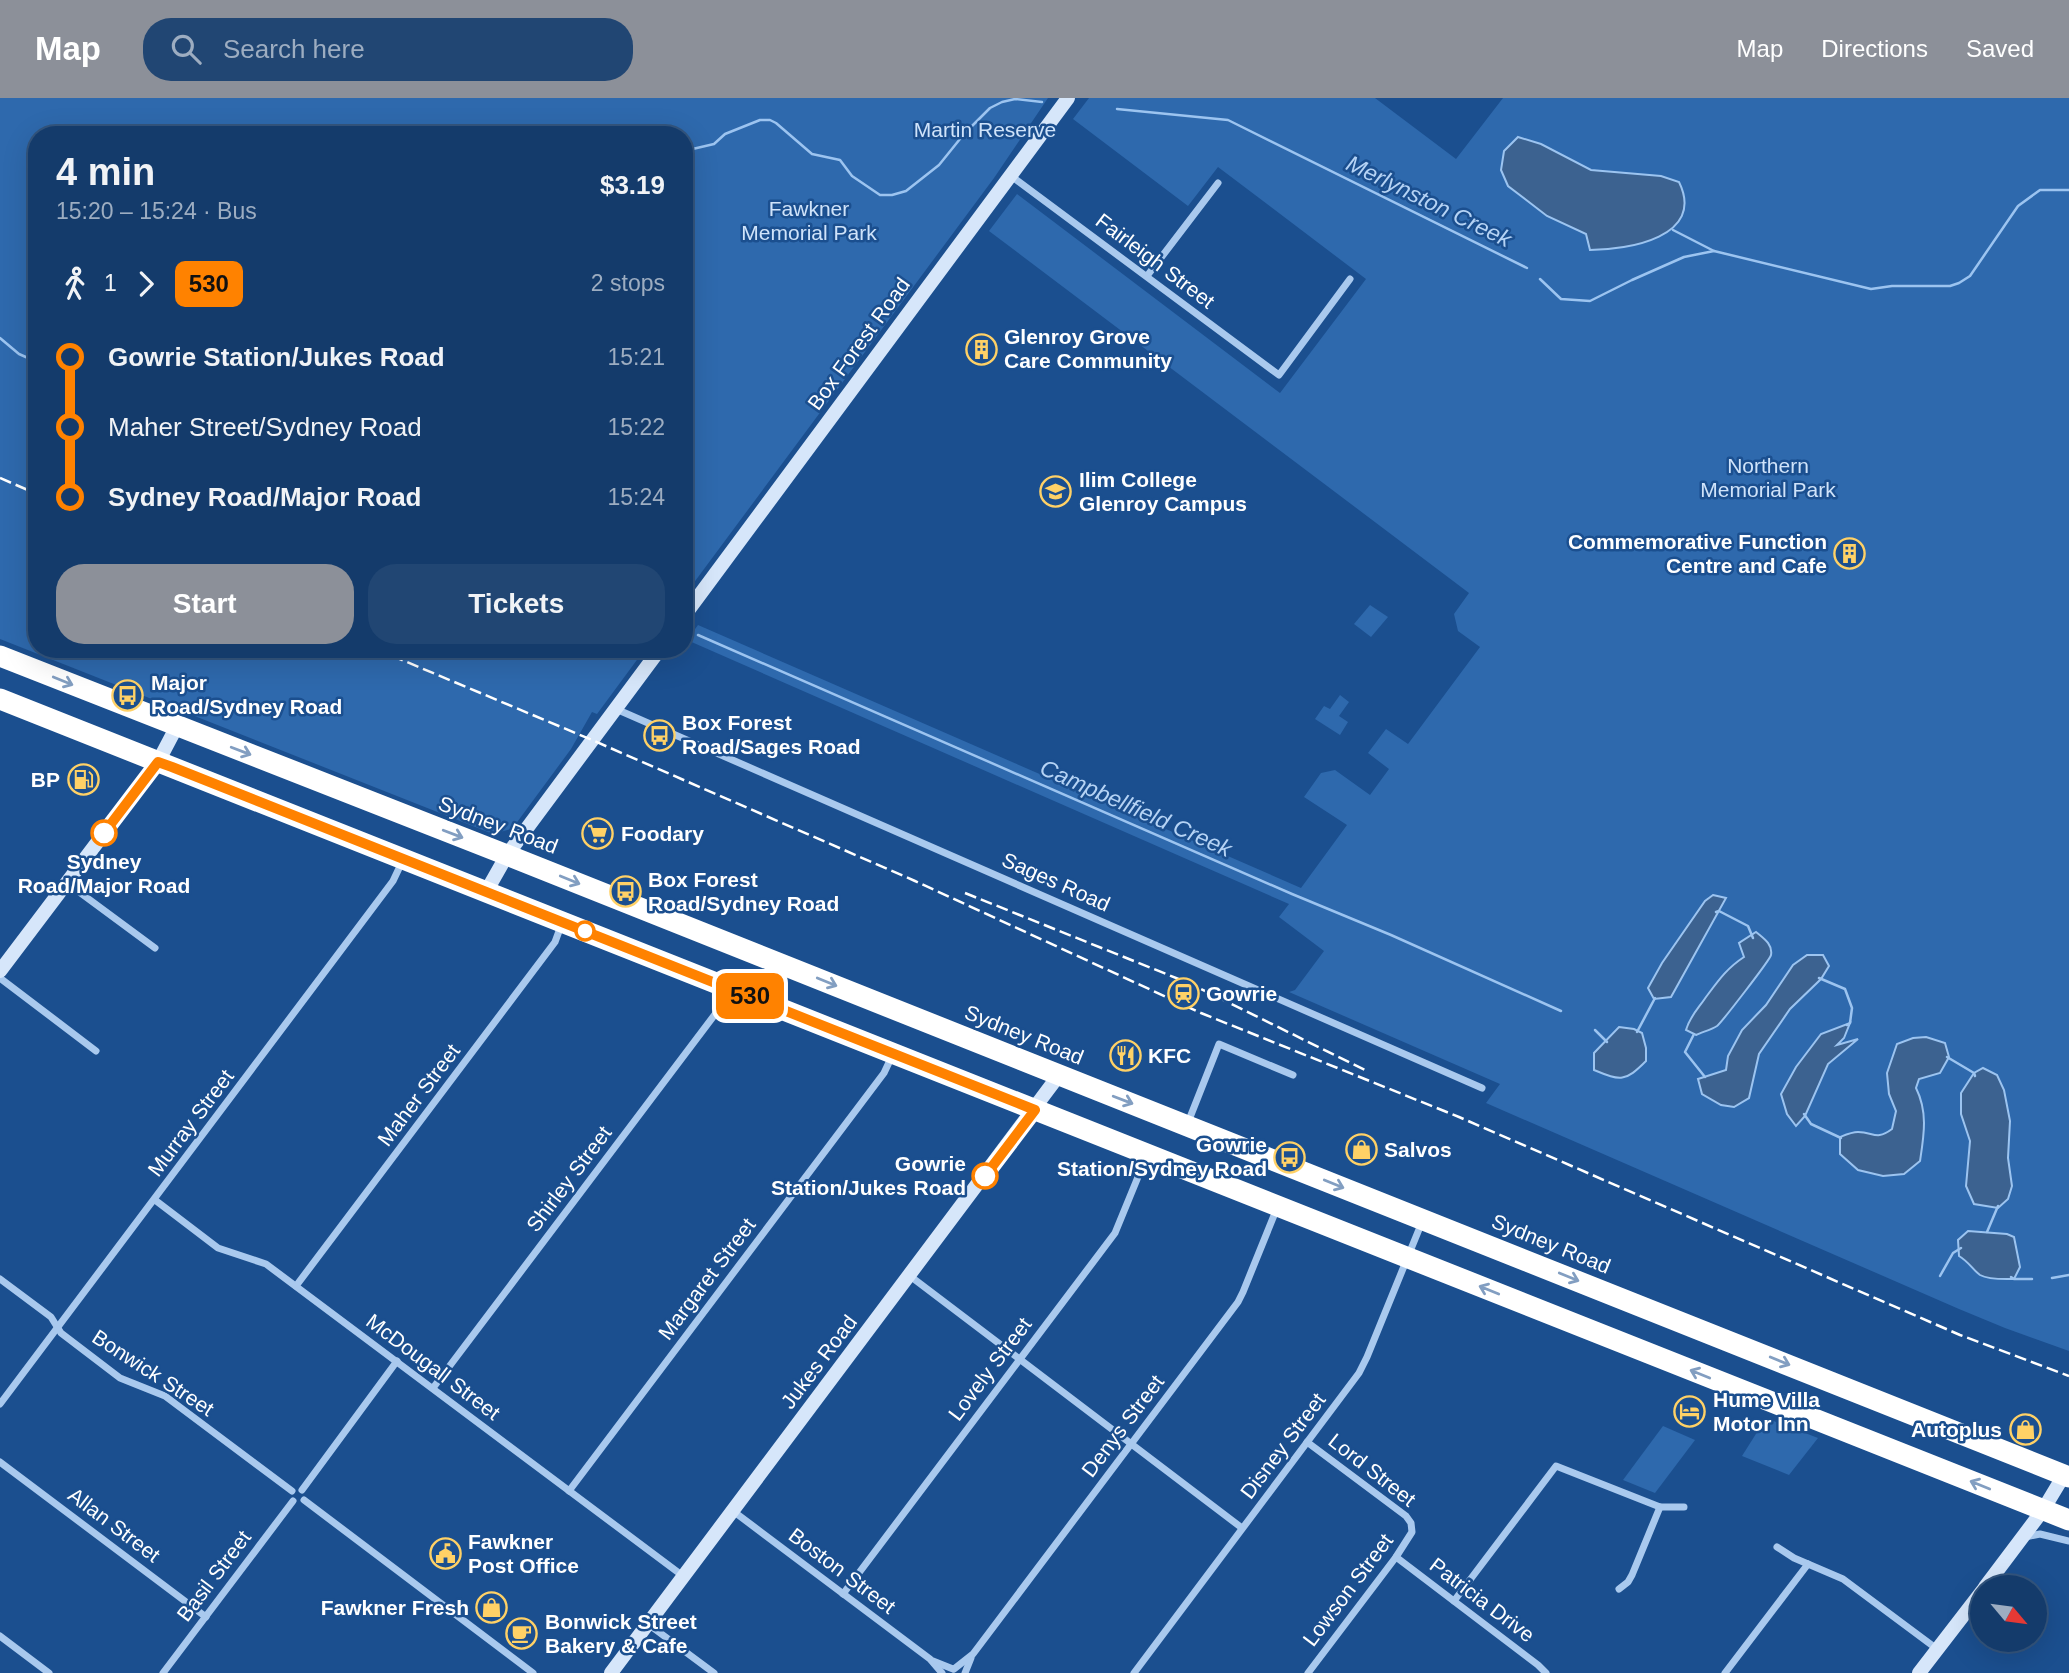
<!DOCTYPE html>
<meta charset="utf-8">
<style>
:root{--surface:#143b6b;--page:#214673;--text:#f1f3f6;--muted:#9dadc1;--line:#33557e;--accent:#8c9099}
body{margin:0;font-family:Helvetica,sans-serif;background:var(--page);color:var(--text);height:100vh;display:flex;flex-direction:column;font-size:26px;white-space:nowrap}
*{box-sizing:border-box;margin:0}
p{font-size:23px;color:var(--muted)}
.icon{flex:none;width:38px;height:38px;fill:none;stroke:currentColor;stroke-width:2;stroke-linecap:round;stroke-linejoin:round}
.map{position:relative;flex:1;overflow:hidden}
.panel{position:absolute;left:28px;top:28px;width:665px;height:532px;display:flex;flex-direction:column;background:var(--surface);border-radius:28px;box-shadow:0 7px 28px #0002,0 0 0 2px var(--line)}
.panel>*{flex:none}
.badge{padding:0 14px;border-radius:10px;font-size:24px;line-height:46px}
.needle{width:46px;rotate:119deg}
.buttons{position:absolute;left:1970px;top:1477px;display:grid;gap:14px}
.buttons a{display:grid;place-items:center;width:77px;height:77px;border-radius:50%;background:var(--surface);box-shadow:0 7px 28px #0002,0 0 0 2px var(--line);font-size:35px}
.map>.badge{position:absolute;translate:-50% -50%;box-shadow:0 0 0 4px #fff}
.legs{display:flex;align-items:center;gap:10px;height:77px;padding:0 28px;font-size:23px}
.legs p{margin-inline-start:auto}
.summary{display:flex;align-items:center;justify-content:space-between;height:119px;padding:0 28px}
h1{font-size:38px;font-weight:700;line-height:52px}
.button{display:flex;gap:14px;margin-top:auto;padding:14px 28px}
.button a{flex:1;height:80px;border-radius:28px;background:var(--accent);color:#fff;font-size:28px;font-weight:700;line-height:80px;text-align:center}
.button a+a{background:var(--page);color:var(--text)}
ul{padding:0 28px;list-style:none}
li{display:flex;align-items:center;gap:24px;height:70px;font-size:26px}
li i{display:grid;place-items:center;width:10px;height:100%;margin:0 9px;background:currentColor}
li i::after{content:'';width:18px;height:18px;margin:-9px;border:5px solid;border-radius:50%;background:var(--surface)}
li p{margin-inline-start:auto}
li:first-child i{background:linear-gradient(#0000 50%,currentColor 0)}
li:last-child i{background:linear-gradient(currentColor 50%,#0000 0)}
header{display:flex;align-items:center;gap:42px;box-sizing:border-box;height:98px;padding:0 35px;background:var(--accent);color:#fff}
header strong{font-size:33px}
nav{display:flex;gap:38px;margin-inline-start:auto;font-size:24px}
.search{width:490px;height:63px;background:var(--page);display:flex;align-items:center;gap:18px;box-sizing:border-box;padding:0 24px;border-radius:28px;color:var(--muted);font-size:26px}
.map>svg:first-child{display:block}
</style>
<header>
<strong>Map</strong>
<div class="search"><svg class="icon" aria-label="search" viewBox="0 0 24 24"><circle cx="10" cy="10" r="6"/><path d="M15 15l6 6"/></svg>Search here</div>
<nav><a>Map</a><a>Directions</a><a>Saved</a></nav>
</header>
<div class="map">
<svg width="2069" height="1575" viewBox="0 0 2069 1575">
<rect width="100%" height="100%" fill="#1b4f8f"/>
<!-- green -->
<g fill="#2e69ad">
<polygon points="0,0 1048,0 994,80 684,498 684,37 37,37 37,551 645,551 597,616 592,614 571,651 515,727 511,731 493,736 0,541"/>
<polygon points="1089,0 1375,0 1456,61 1503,0 2069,0 2069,1253 2005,1230 1959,1211 1486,1005 1500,986 1289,894 1295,892 1324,853 1279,819 1289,806 687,542 698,527 1301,790 1347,727 1304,699 1321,675 1335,672 1370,697 1389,671 1368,655 1386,631 1408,646 1480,549 1458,533 1454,516 1469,495 989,133 1017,96 1280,295 1366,181 1218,69 1188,108 1073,21"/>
<polygon points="1370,507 1388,519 1371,539 1354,526"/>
<polygon points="1340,597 1349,604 1339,618 1348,624 1340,637 1315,621 1324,608 1330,611"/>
<polygon points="1766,1320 1818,1340 1789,1377 1742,1358"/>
<polygon points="1663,1328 1695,1342 1655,1395 1623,1382"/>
</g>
<!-- water -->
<g fill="#3c6290" stroke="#9cc4f0" stroke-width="2">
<path d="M1518 39 1541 46 1591 72 1661 78 1679 84C1706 139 1628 152 1590 152L1586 136 1547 118 1508 88 1501 72 1504 53Z"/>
<polygon points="1713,797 1726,800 1671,899 1654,901 1648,890 1662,865 1705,803"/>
<path d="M1756 834C1763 840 1773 846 1771 857 1770 862 1721 925 1717 928 1711 932 1702 934 1696 937L1686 932C1690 918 1698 911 1706 899 1718 883 1727 870 1744 859L1739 845Z"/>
<polygon points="1807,857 1823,857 1829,868 1821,881 1790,911 1759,956 1749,1000 1734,1009 1721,1007 1702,996 1698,981 1726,972 1728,958 1742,932 1766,907 1793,867"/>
<polygon points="1850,925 1844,940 1837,947 1858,941 1828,966 1805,1018 1796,1028 1787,1016 1781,996 1796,969 1821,936"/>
<path d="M1619 929 1634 931 1642 935 1646 950V963C1625 984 1621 983 1594 972V955Z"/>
<path d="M1926 939 1945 945 1949 959 1940 975 1919 981 1916 990C1928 1014 1924 1037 1920 1063L1904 1076 1883 1078 1858 1072 1840 1056V1039C1845 1037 1852 1034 1858 1034 1874 1034 1876 1043 1892 1031L1896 1013 1889 996 1887 975 1897 946 1913 940Z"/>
<polygon points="1983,970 1997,977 2004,992 2010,1023 2008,1060 2012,1088 2008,1101 1998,1110 1974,1106 1966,1088 1970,1043 1961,1016 1961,995 1974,975"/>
<path d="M1968 1133 2007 1136 2014 1139 2020 1169 2014 1181C2004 1181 1989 1182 1980 1177 1973 1172 1969 1164 1959 1158L1958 1142Z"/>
</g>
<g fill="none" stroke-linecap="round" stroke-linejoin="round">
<!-- stream -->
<g stroke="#9cc4f0" stroke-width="2.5">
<polyline points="1117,11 1228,22 1527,170"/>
<polyline points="471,37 483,28 501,37"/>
<polyline points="534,37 547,28 559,37"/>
<polyline points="684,53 714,46 725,36 760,22 770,22 776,25 812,56 840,62 852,78 880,97 892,97 906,93 939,67 964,36 990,10 1002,4 1015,1 1042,4"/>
<polyline points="1673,132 1714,153 1871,191 1892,188 1950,188 1959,185 1970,178 2018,108 2040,92 2069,92"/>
<polyline points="1540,181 1561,201 1590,203 1632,182 1684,159 1714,153"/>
<polyline points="0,240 19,256 37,264"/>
<polyline points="698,537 1292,796 1391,837 1561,913"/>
<polyline points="1716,814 1719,813 1748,828 1753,840"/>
<polyline points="1819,880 1845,891 1852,910 1850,925 1847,927"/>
<polyline points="1595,932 1607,944"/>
<polyline points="1637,934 1655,900"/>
<polyline points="1694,936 1685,954 1705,979"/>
<polyline points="1947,959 1974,975 1975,978"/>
<polyline points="1804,1016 1811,1026 1841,1040"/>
<polyline points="1987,1134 1998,1108"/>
<polyline points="1940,1178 1953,1155 1961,1150"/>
<polyline points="2011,1179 2014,1181 2032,1181"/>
<polyline points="2052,1180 2069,1177"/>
</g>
<!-- street -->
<g stroke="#a9c9ee" stroke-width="7">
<polyline points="1011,78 1279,277 1350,181"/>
<polyline points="1147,178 1218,85"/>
<polyline points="616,611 1482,990"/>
<polyline points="67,785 155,850"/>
<polyline points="0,880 96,953"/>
<polyline points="1187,1027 1219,946 1293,977"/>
<polyline points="155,1102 218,1150 266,1166 683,1478"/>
<polyline points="910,1178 1242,1430"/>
<polyline points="0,1181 51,1219 61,1235 120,1280 165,1298 292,1393"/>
<polyline points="296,1188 555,844 562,825"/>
<polyline points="433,1290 719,911 727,892"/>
<polyline points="0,1306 393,783 402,764"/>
<polyline points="1307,1344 1406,1418 1411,1425 1412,1434 1396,1459 1308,1575"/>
<polyline points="0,1364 206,1519"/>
<polyline points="302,1392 397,1263"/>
<polyline points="569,1393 884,975 892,958"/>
<polyline points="304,1402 533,1575"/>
<polyline points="733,1413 930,1561 942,1575"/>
<polyline points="2025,1439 2040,1436 2069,1443"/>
<polyline points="1777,1449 1794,1460 1843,1481 1937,1551"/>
<polyline points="1396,1459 1538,1567 1546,1575"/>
<polyline points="1619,1491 1628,1484 1632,1477 1660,1409"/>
<polyline points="843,1496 1115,1135 1147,1057"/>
<polyline points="1454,1503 1556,1368 1660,1409 1684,1409"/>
<polyline points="648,1526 714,1575"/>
<polyline points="0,1538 49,1575"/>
<polyline points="933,1563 953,1571"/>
<polyline points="954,1571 973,1556 1238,1204 1243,1194 1277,1110"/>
<polyline points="163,1575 293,1403"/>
<polyline points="965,1575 971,1560"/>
<polyline points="1134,1575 1359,1275 1367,1259 1422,1124"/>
<polyline points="1725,1575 1808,1466"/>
</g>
<!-- secondary -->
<g stroke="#d6e6fa" stroke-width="14">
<polyline points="684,518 1068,0"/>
<polyline points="486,794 507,757 660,551"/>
<polyline points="0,873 158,664 177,628"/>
<polyline points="1985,1489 2043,1412 2064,1377"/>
<polyline points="611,1575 1059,977"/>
<polyline points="1919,1575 1983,1492"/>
</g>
<!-- highway -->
<g stroke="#fff" stroke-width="21">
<polyline points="0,558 507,757 2069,1379"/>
<polyline points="0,601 2069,1422"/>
</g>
<!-- rail -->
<g stroke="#fff" stroke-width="2.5" stroke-dasharray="12 5" stroke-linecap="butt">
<polyline points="0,380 37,396"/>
<polyline points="376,551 592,642 915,783 1201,915 1459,1019 1960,1237 2069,1278"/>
<polyline points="965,795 1191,886 1365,972"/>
</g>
</g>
<!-- one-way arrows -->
<defs><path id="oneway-shaft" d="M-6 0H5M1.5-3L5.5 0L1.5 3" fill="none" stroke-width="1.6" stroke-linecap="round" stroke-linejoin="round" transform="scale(1.75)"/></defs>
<g stroke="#829ec1">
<use href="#oneway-shaft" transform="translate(63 583) rotate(22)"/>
<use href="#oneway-shaft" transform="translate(241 653) rotate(21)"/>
<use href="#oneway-shaft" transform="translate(453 736) rotate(21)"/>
<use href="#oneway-shaft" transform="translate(570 782) rotate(22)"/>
<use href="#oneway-shaft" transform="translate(827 884) rotate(22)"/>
<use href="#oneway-shaft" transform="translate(1123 1002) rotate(21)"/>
<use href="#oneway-shaft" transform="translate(1334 1086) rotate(22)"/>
<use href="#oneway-shaft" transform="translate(1569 1179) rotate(22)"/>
<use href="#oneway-shaft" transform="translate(1489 1192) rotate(-158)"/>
<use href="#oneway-shaft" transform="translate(1780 1263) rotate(22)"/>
<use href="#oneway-shaft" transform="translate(1700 1276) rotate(-158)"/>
<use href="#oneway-shaft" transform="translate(1980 1387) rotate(-158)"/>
</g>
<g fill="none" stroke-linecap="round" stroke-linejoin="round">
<defs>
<polyline id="line-1" points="104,735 158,664 172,669 1035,1012 985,1078"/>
</defs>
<!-- line-1 casing -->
<use href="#line-1" stroke="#fff" stroke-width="16"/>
<!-- line-1 -->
<use href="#line-1" stroke="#ff8200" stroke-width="10"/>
</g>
<!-- icons -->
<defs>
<symbol id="building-ring" viewBox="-11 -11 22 22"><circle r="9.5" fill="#1b4f8f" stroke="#ffd166" stroke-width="1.5"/><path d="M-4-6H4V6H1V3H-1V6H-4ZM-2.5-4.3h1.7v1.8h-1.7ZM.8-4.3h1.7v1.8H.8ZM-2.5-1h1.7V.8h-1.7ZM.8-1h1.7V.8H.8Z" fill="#ffd166"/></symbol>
<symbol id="school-ring" viewBox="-11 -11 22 22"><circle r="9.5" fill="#1b4f8f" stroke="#ffd166" stroke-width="1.5"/><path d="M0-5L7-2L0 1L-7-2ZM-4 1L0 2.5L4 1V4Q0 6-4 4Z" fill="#ffd166"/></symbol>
<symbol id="bus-ring" viewBox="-11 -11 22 22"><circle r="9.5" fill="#1b4f8f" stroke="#ffd166" stroke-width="1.5"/><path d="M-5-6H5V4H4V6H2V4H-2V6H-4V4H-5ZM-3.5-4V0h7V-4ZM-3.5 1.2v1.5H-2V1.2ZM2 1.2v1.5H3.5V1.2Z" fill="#ffd166"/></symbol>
<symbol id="fuel-ring" viewBox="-11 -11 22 22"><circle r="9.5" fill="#1b4f8f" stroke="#ffd166" stroke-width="1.5"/><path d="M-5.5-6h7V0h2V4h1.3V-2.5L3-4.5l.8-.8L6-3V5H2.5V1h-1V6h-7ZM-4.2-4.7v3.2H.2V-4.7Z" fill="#ffd166"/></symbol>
<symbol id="supermarket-ring" viewBox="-11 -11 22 22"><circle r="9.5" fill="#1b4f8f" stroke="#ffd166" stroke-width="1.5"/><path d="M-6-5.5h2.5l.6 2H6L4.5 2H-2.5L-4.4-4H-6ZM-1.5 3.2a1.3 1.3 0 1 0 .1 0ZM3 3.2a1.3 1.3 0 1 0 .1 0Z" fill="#ffd166"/></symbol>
<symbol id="station-ring" viewBox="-11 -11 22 22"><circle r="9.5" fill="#1b4f8f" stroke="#ffd166" stroke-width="1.5"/><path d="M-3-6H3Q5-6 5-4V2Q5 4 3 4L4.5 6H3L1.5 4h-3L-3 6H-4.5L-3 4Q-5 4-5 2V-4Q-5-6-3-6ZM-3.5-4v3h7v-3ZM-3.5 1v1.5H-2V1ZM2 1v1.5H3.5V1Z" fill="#ffd166"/></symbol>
<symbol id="restaurant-ring" viewBox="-11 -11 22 22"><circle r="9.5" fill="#1b4f8f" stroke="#ffd166" stroke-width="1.5"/><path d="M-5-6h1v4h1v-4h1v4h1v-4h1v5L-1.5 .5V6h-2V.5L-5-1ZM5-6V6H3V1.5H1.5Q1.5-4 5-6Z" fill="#ffd166"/></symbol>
<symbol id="shop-ring" viewBox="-11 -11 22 22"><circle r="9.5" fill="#1b4f8f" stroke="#ffd166" stroke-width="1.5"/><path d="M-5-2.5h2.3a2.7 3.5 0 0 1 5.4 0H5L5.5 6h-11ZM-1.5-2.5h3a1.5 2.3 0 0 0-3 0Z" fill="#ffd166"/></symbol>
<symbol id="hotel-ring" viewBox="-11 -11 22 22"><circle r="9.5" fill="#1b4f8f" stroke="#ffd166" stroke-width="1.5"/><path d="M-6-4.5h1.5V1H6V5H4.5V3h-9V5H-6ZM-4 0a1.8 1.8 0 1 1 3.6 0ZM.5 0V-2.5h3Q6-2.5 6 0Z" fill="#ffd166"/></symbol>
<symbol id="civic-ring" viewBox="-11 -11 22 22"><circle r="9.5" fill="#1b4f8f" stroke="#ffd166" stroke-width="1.5"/><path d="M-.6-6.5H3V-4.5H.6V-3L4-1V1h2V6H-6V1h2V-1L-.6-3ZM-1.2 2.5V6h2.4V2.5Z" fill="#ffd166"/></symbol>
<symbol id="cafe-ring" viewBox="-11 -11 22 22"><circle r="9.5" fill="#1b4f8f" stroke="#ffd166" stroke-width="1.5"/><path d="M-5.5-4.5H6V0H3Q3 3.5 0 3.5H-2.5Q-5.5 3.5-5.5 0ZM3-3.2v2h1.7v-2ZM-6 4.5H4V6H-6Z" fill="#ffd166"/></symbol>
</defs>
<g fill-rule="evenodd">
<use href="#building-ring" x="964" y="234" width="35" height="35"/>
<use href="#school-ring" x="1038" y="376" width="35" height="35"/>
<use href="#building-ring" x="1832" y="438" width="35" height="35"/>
<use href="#bus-ring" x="110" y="580" width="35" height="35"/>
<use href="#bus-ring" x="642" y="620" width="35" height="35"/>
<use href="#fuel-ring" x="66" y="664" width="35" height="35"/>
<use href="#supermarket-ring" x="580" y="718" width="35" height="35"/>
<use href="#bus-ring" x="608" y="776" width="35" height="35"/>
<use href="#station-ring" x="1166" y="878" width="35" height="35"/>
<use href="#restaurant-ring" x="1108" y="940" width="35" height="35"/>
<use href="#shop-ring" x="1344" y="1034" width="35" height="35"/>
<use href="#bus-ring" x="1272" y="1042" width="35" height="35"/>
<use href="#hotel-ring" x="1672" y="1296" width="35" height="35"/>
<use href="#shop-ring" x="2008" y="1314" width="35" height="35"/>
<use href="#civic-ring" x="428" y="1438" width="35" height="35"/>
<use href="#shop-ring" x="474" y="1492" width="35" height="35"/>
<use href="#cafe-ring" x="504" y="1518" width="35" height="35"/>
</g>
<!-- markers -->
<g fill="#fff" stroke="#ff8200" stroke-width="3.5">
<circle cx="104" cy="735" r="12"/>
<circle cx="585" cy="833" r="9"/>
<circle cx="985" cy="1078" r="12"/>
</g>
<g text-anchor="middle" stroke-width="5" stroke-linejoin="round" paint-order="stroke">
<!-- park labels -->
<g font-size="21" fill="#cfe3fa" stroke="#1b4f8f">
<text x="985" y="39">Martin Reserve</text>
<text x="809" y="118">Fawkner<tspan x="809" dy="24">Memorial Park</tspan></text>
<text x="1768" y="375">Northern<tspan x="1768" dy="24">Memorial Park</tspan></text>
</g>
<!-- street labels -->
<g font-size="21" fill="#fff" stroke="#1b4f8f">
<text transform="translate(1155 163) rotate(37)" y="7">Fairleigh Street</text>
<text transform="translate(859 246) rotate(-54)" y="7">Box Forest Road</text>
<text transform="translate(498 727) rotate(21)" y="7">Sydney Road</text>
<text transform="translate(1056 784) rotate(24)" y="7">Sages Road</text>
<text transform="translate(1024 937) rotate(22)" y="7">Sydney Road</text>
<text transform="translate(419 997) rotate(-53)" y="7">Maher Street</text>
<text transform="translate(191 1025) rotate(-53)" y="7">Murray Street</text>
<text transform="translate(569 1081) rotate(-53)" y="7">Shirley Street</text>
<text transform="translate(1551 1146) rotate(22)" y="7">Sydney Road</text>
<text transform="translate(707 1181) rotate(-53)" y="7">Margaret Street</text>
<text transform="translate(819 1264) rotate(-53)" y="7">Jukes Road</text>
<text transform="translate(433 1269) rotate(37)" y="7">McDougall Street</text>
<text transform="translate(990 1271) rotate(-53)" y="7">Lovely Street</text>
<text transform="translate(153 1275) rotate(33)" y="7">Bonwick Street</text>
<text transform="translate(1123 1328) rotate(-53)" y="7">Denys Street</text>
<text transform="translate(1283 1348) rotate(-53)" y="7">Disney Street</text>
<text transform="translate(1372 1372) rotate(38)" y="7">Lord Street</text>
<text transform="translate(114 1427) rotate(37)" y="7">Allan Street</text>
<text transform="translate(842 1473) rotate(37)" y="7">Boston Street</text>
<text transform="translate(214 1478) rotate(-53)" y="7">Basil Street</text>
<text transform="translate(1348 1492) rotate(-53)" y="7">Lowson Street</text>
<text transform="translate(1482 1502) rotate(37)" y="7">Patricia Drive</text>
</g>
<!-- poi labels -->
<g font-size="21" font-weight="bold" fill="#fff" stroke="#1b4f8f" text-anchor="start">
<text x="1004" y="246">Glenroy Grove<tspan x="1004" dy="24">Care Community</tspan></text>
<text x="1079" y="389">Ilim College<tspan x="1079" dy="24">Glenroy Campus</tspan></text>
<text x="1827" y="451" text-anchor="end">Commemorative Function<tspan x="1827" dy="24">Centre and Cafe</tspan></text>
<text x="151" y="592">Major<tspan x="151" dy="24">Road/Sydney Road</tspan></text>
<text x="682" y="632">Box Forest<tspan x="682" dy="24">Road/Sages Road</tspan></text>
<text x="60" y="689" text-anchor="end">BP</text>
<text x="621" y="743">Foodary</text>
<text x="648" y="789">Box Forest<tspan x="648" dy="24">Road/Sydney Road</tspan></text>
<text x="1206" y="903">Gowrie</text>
<text x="1148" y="965">KFC</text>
<text x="1267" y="1054" text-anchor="end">Gowrie<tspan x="1267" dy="24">Station/Sydney Road</tspan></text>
<text x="1384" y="1059">Salvos</text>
<text x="1713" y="1309">Hume Villa<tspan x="1713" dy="24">Motor Inn</tspan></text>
<text x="2002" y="1339" text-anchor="end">Autoplus</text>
<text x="468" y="1451">Fawkner<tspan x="468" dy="24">Post Office</tspan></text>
<text x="469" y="1517" text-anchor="end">Fawkner Fresh</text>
<text x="545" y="1531">Bonwick Street<tspan x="545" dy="24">Bakery &amp; Cafe</tspan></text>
</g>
<!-- stop labels -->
<g font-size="21" font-weight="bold" fill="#fff" stroke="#1b4f8f">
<text x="104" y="771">Sydney<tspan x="104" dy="24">Road/Major Road</tspan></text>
<text x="966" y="1073" text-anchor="end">Gowrie<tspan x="966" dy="24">Station/Jukes Road</tspan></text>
</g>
<!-- water labels -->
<g font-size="23" font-style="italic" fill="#b5d3f5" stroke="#1b4f8f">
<text transform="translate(1429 103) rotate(26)" y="8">Merlynston Creek</text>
<text transform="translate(1136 710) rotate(24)" y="8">Campbellfield Creek</text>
</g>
</g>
</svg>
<div class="buttons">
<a><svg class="needle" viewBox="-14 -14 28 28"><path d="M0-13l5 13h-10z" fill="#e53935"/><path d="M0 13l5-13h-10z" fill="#9dadc1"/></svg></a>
</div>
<b class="badge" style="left:750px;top:898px;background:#ff8200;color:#111">530</b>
<section class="panel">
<div class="summary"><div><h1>4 min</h1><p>15:20 – 15:24 · Bus</p></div><b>$3.19</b></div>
<div class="legs"><svg class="icon" aria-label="walk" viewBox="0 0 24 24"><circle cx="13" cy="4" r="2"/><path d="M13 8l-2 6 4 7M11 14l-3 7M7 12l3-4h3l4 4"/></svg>1<svg class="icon" aria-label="forward" viewBox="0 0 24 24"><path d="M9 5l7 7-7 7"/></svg><b class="badge" style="background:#ff8200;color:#111">530</b><p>2 stops</p></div>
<ul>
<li><i style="color:#ff8200"></i><b>Gowrie Station/Jukes Road</b><p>15:21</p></li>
<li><i style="color:#ff8200"></i><span>Maher Street/Sydney Road</span><p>15:22</p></li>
<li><i style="color:#ff8200"></i><b>Sydney Road/Major Road</b><p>15:24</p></li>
</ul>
<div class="button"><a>Start</a><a>Tickets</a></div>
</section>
</div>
